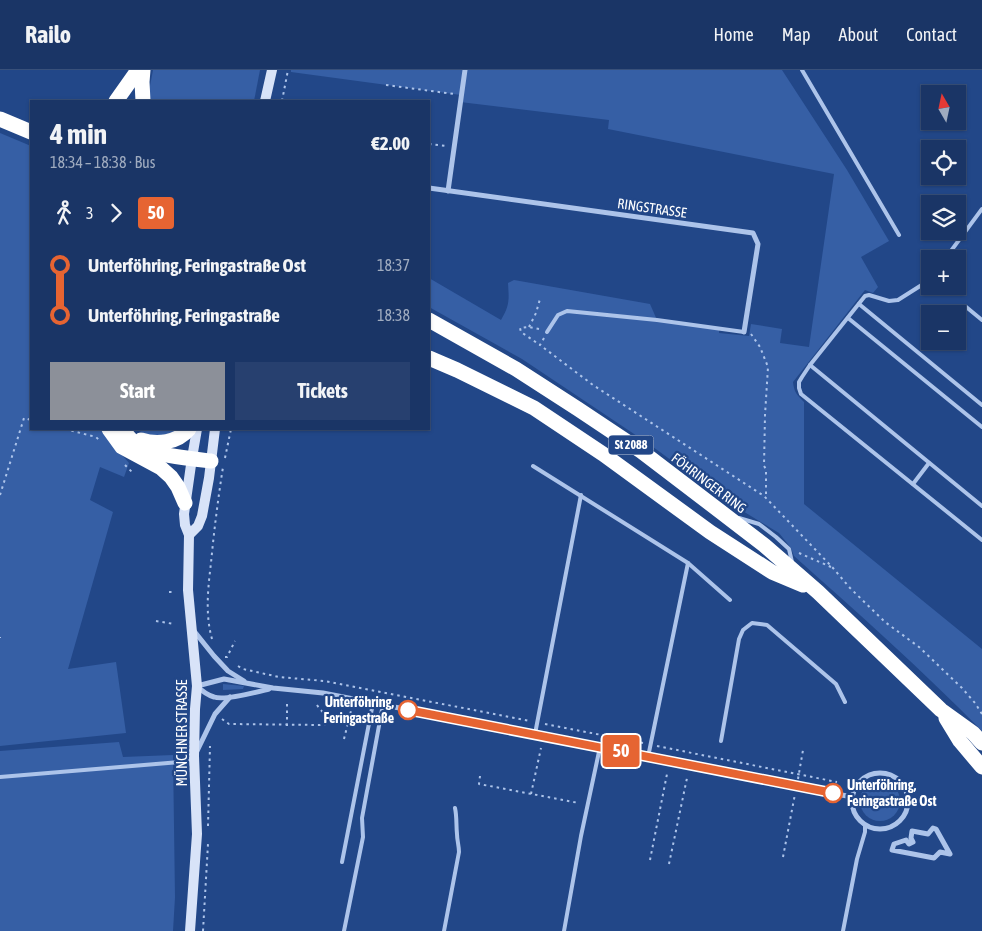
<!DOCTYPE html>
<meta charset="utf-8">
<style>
:root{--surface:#1a3566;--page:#27406f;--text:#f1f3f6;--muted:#9fabbf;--line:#38507a;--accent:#8c9099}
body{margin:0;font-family:"Asap Condensed",sans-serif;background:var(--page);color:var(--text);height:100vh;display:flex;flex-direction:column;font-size:19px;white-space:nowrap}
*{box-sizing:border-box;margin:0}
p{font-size:16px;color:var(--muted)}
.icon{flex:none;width:28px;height:28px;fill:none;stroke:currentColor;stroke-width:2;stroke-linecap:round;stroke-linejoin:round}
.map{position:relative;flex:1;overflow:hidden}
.side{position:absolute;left:30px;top:30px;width:400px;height:330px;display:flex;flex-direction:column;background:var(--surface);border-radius:0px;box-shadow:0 1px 4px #0004,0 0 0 1px var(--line)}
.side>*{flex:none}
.badge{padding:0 10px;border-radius:4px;font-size:18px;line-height:32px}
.needle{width:32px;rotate:351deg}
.fabs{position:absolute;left:921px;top:15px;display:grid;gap:10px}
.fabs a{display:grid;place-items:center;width:45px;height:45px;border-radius:0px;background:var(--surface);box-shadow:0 1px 4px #0004,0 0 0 1px var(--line);font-size:25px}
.map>.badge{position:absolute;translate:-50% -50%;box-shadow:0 0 0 2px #fff}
.legs{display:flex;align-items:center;gap:8px;height:55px;padding:0 20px;font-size:16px}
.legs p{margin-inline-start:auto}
.head{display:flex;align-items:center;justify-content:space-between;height:85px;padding:0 20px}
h1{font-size:28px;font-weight:700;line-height:38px}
.primary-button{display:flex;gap:10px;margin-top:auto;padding:10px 20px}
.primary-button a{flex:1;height:58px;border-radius:0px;background:var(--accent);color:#fff;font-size:20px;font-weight:700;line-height:58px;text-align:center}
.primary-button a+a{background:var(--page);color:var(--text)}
ul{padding:0 20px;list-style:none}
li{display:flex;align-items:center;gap:18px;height:50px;font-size:19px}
li i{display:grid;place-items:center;width:8px;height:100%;margin:0 6px;background:currentColor}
li i::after{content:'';width:12px;height:12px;margin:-6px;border:4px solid;border-radius:50%;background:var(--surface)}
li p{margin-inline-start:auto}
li:first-child i{background:linear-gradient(#0000 50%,currentColor 0)}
li:last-child i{background:linear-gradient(currentColor 50%,#0000 0)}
header{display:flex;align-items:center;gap:30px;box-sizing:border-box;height:70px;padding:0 25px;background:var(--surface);border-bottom:1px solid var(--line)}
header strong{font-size:24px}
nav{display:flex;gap:28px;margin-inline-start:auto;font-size:18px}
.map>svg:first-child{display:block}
</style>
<header>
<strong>Railo</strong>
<nav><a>Home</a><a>Map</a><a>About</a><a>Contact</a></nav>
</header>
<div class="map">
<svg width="982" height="861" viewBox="0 0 982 861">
<rect width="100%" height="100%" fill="#224788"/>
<!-- green -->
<g fill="#365fa5">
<polygon points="153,0 260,0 254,31 149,31 149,21"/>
<path d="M291 0H782L847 100 889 171 861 187 878 217 873 223 865 220 793 312C794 322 797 325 804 332V434L982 579V661C922 600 858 543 794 486L791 478 779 463 728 432 649 374 522 289 429 237V208L501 250C510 235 509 229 508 213L514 210 650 234 657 250 719 259V263L749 266 751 254 782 259 780 273 809 277 834 104 608 59 609 50 460 32 461 25 291 2Z"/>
<polygon points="0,63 31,76 31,359 104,359 108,369 129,393 124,407 100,397 90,430 113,442 68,599 116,592 126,663 0,676"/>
<polygon points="135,359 180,359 176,362 152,367"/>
<polygon points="223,614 244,616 243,619 223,620"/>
<polygon points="119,672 123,687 173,685 175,827 173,861 0,861 0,681"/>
<circle cx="880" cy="731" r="20"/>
</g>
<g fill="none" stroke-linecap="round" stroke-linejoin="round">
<!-- path -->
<g stroke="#adc4ea" stroke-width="2" stroke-dasharray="2.5 4" stroke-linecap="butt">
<polyline points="386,15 454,24"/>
<polyline points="282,31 288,0"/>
<polyline points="429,74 447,76"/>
<polyline points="529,257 536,243 540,229"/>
<polyline points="539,259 529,257 520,258 521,262 540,275"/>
<polyline points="751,264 760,277 768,297 765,345 764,396 766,399 766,424 764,426"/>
<polyline points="544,268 540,275 593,315 764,426 833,498 850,518 885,552 919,577 962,618 975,633 982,644"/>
<polyline points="65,359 96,367 100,371"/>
<polyline points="225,388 231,359"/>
<polyline points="125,395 132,402"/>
<polyline points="0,425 24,348 31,350"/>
<polyline points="799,483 831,497"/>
<polyline points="169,522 175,522"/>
<polyline points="156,551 174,554"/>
<polyline points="0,568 0,567"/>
<path d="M212 569C205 544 208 518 211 493 214 461 218 429 223 397"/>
<polyline points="225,587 227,587 235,571"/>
<polyline points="238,596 243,599 279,607 324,611 530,651"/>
<path d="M317 635C326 650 345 652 361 653"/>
<polyline points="222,649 229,654 320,655 326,654"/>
<polyline points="545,654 643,673"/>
<polyline points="287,656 287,632"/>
<polyline points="344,669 351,641"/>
<polyline points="657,676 837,712"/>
<polyline points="480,706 479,714 579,733"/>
<polyline points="798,709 803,680"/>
<polyline points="531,724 541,678"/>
<polyline points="208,756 210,676"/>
<polyline points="783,787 795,724"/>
<polyline points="650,790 667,704"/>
<polyline points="669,794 687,708"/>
<polyline points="203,861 208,774"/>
</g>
<!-- lane -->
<g stroke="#adc4ea" stroke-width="4">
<polyline points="802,0 899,165"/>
<polyline points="945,189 982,139"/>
<polyline points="924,197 930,205"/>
<polyline points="930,209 928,211 898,230 889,231 869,225 865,226 810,295 802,307 799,312 799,318 801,324 982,470"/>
<polyline points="942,216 946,220"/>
<polyline points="859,234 982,335"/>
<polyline points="965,236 982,250"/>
<polyline points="848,248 982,357"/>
<polyline points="547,262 558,245 567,241 657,250 744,262"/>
<polyline points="810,295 982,436"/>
<polyline points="533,396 688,493 730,530"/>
<polyline points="913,414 929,393"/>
<polyline points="739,448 759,454 776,467 789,479 792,492"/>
<polyline points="535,664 581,425"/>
<polyline points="721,671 739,569 743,560 752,553 767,555 836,614 845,632"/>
<polyline points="648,687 688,493"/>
<polyline points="0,707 192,691"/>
<polyline points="342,792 373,633"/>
<polyline points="344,861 363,767 362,748 383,634"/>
<path d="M444 861 459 782C459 776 457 770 457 764 456 755 457 747 455 738"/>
<polyline points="564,861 581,766 600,677"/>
<polyline points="843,861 857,789 865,762 865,755"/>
</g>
<!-- street -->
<g stroke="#adc4ea" stroke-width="5">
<polyline points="429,118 753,163 758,174 744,262"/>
<polyline points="448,121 465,0"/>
<polyline points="194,561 214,586 228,601 244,611"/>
<polyline points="197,616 224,609 273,618 323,623 852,727"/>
<path d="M197 616C202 621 207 625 214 627 225 631 257 622 269 619"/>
<polyline points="197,681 215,644 230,627"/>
<circle cx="880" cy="731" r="28"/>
<polygon points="933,758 936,759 950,784 940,782 934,788 892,780 894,774 906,770 909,774 913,772 911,768 912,761 928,764"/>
</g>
<!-- secondary -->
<g stroke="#d8e3f8" stroke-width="10">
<polyline points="265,31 272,0"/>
<polyline points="189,465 198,456 202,446 209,408 215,359"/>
<polyline points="190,861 197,764 194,686 195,639 197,616 188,520 189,465 185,455 184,444 192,388 197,359"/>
</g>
<!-- highway -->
<g stroke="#fff" stroke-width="15">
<polyline points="116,31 138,0"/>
<polyline points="143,31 142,12 143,0"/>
<polyline points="0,49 31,62"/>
<polyline points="429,250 516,299 578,339 641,381 721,442 764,475 818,522 941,640 973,663 982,673"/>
<polyline points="429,288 457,300 534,338 603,384 710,462 772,502 803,515"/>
<polyline points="109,359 122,377 161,398 171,407 178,417 185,433"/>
<path d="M122 359C127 365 132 372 138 376 151 385 194 389 211 391"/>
<path d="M141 370C157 375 177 373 189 359"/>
<polyline points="946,648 960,671 982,697"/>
</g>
</g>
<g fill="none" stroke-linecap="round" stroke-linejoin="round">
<defs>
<polyline id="line-1" points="408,640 833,723"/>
</defs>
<!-- line-1 casing -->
<use href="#line-1" stroke="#fff" stroke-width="11"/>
<!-- line-1 -->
<use href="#line-1" stroke="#e66432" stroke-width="8"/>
</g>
<!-- markers -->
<g fill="#fff" stroke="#e66432" stroke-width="2.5">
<circle cx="408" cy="640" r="9"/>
<circle cx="833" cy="723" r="9"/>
</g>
<g text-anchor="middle" stroke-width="4.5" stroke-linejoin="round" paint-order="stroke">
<!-- shield labels -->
<rect fill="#224788" stroke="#bdc8db" stroke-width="1" x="608.5" y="365.5" width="45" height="19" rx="4"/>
<g font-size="12" font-weight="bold" fill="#fff">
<text x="631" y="379">St 2088</text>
</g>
<!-- street labels -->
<g font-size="14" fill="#fff" stroke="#224788">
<text transform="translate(652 138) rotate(8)" y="5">RINGSTRASSE</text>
<text transform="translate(709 413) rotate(37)" y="5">FÖHRINGER RING</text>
<text transform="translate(182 663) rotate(-90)" y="5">MÜNCHNER STRASSE</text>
</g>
<!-- stop labels -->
<g font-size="14" font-weight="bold" fill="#fff" stroke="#224788" text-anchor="end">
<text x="394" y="637">Unterföhring,<tspan x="394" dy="16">Feringastraße</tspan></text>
<text x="847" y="720" text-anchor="start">Unterföhring,<tspan x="847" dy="16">Feringastraße Ost</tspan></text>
</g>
</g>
</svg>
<div class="fabs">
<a><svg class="needle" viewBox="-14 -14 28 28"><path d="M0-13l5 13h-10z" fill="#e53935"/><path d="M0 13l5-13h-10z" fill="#9fabbf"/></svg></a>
<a><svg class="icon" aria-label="locate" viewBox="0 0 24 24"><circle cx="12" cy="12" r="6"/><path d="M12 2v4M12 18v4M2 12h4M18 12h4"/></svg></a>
<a><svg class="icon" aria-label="layers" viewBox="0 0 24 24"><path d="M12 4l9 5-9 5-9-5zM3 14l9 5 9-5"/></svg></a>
<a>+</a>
<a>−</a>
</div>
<b class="badge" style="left:621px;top:681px;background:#e66432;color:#fff">50</b>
<section class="side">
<div class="head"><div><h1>4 min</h1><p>18:34 – 18:38 · Bus</p></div><b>€2.00</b></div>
<div class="legs"><svg class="icon" aria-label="walk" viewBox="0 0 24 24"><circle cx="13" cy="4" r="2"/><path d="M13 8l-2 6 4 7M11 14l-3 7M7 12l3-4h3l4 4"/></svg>3<svg class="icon" aria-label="forward" viewBox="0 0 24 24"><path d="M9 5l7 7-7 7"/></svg><b class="badge" style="background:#e66432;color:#fff">50</b></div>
<ul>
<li><i style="color:#e66432"></i><b>Unterföhring, Feringastraße Ost</b><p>18:37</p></li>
<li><i style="color:#e66432"></i><b>Unterföhring, Feringastraße</b><p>18:38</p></li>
</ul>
<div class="primary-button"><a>Start</a><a>Tickets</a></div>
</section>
</div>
